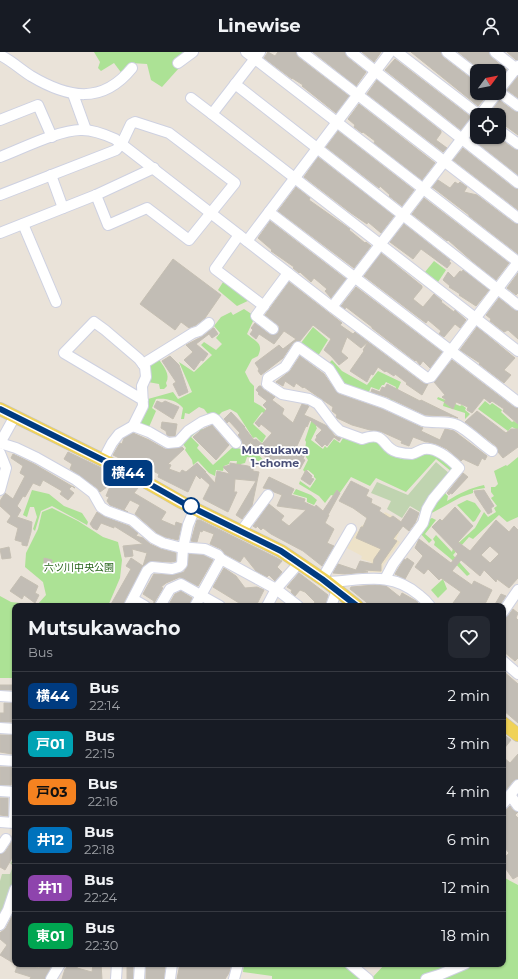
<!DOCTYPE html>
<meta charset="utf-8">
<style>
:root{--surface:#171b24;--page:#242831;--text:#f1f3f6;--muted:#9ea1a6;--line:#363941}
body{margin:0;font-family:Montserrat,"Noto Sans JP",sans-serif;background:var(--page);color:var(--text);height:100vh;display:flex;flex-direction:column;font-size:15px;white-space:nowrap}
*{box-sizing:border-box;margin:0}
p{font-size:13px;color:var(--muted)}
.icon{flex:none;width:22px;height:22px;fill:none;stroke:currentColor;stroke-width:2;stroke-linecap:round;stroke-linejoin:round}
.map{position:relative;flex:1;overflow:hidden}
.drawer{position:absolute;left:12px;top:551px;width:494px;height:364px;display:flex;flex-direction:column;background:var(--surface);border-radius:8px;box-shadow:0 1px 3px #0004}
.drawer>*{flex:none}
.badge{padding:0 8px;border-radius:6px;font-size:14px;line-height:26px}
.needle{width:26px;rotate:58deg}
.tools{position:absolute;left:470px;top:12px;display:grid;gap:8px}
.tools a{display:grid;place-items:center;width:36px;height:36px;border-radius:8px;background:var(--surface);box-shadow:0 1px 3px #0004;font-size:20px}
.map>.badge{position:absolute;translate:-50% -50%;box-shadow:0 0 0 2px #fff}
.round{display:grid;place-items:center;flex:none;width:42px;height:42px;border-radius:8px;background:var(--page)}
.headline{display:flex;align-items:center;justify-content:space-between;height:68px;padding:0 16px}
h1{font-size:19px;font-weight:700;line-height:30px}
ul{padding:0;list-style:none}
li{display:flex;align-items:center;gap:12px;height:48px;padding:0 16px;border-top:1px solid var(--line)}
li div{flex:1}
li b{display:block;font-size:15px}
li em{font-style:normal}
li .badge{min-width:44px;font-weight:700;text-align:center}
header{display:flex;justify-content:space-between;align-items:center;height:52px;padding:0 16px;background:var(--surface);font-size:18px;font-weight:700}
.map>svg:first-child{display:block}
</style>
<header><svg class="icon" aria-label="back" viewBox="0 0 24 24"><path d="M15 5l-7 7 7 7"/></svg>Linewise<svg class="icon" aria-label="person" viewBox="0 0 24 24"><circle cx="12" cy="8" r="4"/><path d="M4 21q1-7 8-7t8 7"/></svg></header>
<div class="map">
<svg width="518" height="927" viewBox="0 0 518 927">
<rect width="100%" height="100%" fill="#eae3d9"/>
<!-- education -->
<polygon fill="#ede2c8" points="385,460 400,468 394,477 399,481 396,487 400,490 383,513 382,520 370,520 371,510 361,507 362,504 345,495 354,478 358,480 362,473 373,478"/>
<!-- green -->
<g fill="#ace295">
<polygon points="94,0 199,0 179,16 162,35 151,28 147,12 131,11 123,23 114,11 101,19 98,16 100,10"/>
<polygon points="434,209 446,218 438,230 425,220"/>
<polygon points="225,227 252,247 237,254 218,238"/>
<path d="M244 257 253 263 254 267 247 282C256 290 264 291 258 304L252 307 245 320 250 330 254 334V350L261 354 269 361 267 363 262 360 253 372 266 384 262 391 256 385 253 386 237 361 230 357 222 360 217 365H210L204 357 199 355 189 362 185 361 184 367H181L183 356C177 348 165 346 156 347L152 356 156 359 149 375 140 373 148 353V347L173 340 178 347 192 340 179 310 194 320 212 303 201 293 204 290 216 298 222 292 216 286 220 281 214 274 221 265 231 260 233 263Z"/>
<polygon points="313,275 328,288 318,304 301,291"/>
<path d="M158 306C163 314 171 322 166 331L167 334 164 337H160L159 332 148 330 146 313Z"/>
<polygon points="332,308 342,319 367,333 378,319 401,330 392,350 389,349 396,335 386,330 384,333 382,333 379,338 371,335 368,342 344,333 329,311"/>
<polygon points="438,345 460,354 462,353 466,356 465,358 470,362 465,367 465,361 443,354 444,350 437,347"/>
<polygon points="485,349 490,353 492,351 502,358 501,360 512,370 514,369 518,372 518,378 512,375 508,379 478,357"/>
<path d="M312 367 318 370 316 375 317 376 311 388 323 397 325 394 327 396 334 387 340 391 345 383 376 388 401 407H408C428 391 438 404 455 417L452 420 436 407 406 440 376 426 370 434 351 425 337 445 331 443 325 451 319 444 299 432 300 429 310 436 316 427 314 425V423L308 418 305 420 303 418 308 408 306 405 307 400 305 398 306 390 305 388Z"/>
<polygon points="198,375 204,378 203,383 199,378 191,385 199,393 197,396 213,413 233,395 241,397 247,402 257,401 266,411 267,416 254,406 247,405 245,411 241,412 239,418 236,414 237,409 230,409 229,412 224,414 223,419 216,418 215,424 209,421 198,409 193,413 192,408 185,398 186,396 182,391"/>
<polygon points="518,405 518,465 507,470 499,463 473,487 469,485 453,503 470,522 467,524 451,507 434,493 435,490 433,487 436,483 452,500 453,496 475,476 484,460 488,465 496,460 494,456 497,454 491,446 494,444 491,440 491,435 495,435 498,432 494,419 506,413 507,414"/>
<path d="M484 433 485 436 473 438V441L461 445 430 462 429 456 443 439 448 444 447 449C460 441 470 436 484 433Z"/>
<polygon points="296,437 311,443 317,448 314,453 307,450 307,446 293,442"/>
<polygon points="32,438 49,442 64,454 82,461 88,470 87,473 52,454 41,459 35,479 33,477 37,465 34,455 30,455 27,465 23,463"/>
<polygon points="467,448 475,451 481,459 475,469 473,470 457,453"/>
<polygon points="52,456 78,469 103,485 118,490 122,508 120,526 108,554 15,554 15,626 0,626 0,544 11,550 37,553 46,543 43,530 25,515 26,501 38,477 42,460"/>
<polygon points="432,466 436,468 425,482 432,488 429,491 420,481 427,468"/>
<polygon points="443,527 447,537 438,546 431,538"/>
<polygon points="503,825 518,833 518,927 371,927 385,912 503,912"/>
<polygon points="244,912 347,912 362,927 272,927 272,924 243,920"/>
</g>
<!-- cemetery -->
<g fill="#c0d4b0">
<polygon points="436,410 450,422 422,461 410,454 402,466 387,457 391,449 371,441 377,430 408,443"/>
<polygon points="15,806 15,833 0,867 0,829 2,822 10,822 13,814 10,811"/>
</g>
<!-- building -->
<g fill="#c2bdb5" stroke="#c5bfb3" fill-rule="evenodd">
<polygon points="268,0 275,4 278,0 296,0 298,5 349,44 336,61 302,34 303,33 292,26 292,27 264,6"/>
<polygon points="313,0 345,0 347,5 366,20 356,34"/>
<polygon points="362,0 381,0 374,10"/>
<polygon points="411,0 441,0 443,5 473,28 477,29 477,41 489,41 478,54"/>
<polygon points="458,0 489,0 491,5 507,18 499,28 499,19 482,19"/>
<polygon points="507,0 518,0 518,8 516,8"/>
<polygon points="395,7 471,65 461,78 385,18"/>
<polygon points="518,24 518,46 507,38"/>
<polygon points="377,28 441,79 441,81 436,88 447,96 443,100 367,42"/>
<polygon points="499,48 514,59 518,60 518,83 499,69 499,63 489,62"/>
<polygon points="359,52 435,111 422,128 374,91 375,89 363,80 362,81 354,75 355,73 348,67"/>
<polygon points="477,78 477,85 482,85 487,88 489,85 498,85 514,97 518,98 518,123 471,86"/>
<polygon points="338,79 414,138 402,154 389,144 390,143 380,134 379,136 326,95"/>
<polygon points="463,96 514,136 518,137 518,158 453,108"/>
<polygon points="318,105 394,164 381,181 368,170 367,172 351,161 304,125"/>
<polygon points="438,128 450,136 455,130 458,132 460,130 467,135 464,140 477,143 514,171 518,172 518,202 469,164 469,163 435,137 432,135"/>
<polygon points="296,135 310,146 309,148 350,177 349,178 365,191 366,190 371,194 354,216 278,159"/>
<polygon points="424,146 509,211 496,228 472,209 448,188 447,189 412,162"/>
<polygon points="270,169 346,227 331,246 325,239 327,237 314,226 311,230 300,220 299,221 293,216 294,215 271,199 272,198 258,186"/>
<polygon points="404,172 450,208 449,210 451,211 447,216 421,197 413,207 390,190"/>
<polygon points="381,201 422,234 422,236 413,247 423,255 434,242 442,249 441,250 454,260 455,258 466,268 460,276 455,272 444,285 439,282 441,279 428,268 426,271 364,224"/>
<polygon points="173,207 221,243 205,266 196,273 189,276 181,270 175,278 140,252"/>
<polygon points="463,218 489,238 476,254 459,243 460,242 449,235 450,234 443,228 448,220 454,226 460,219 462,220"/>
<polygon points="518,221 518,241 516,243 507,236"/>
<polygon points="289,230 342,271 340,273 353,282 355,280 368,290 361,296 347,285 341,300 348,306 339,313 331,304 324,298 331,287 313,273 300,289 296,289 293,291 283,306 261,323 258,319 259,317 255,311 279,293 283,297 296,287 284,279 274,292 259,282 256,287 250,282 253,278 251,276 255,271 269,282 273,283 278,281 279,277 279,274 265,263"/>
<polygon points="356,235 442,300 430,316 423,309 420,313 416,308 415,309 372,276 372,275 346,255 345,257 341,254"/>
<polygon points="499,246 514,258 518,259 518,287 508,278 504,280 490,269 491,267 486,263"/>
<polygon points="477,275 515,306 504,318 511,323 504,331 479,312 480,311 460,298"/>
<polygon points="213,276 214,276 218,282 212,286 209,282 196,292 208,302 203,309 201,308 194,318 184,308 193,300 186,293 203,284"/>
<polygon points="368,290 423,331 428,332 422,343 406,332 407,331 395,322 394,324 386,319 385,320 378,315 373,323 371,322 367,330 350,319 364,299 363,298"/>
<polygon points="170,304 179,313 188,340 179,344 173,332 176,330 162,309"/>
<polygon points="300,304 324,322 336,339 339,342 382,357 423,376 421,379 440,388 445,377 454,379 487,404 485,408 482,406 478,414 463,407 461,409 447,397 436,392 428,390 426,390 413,385 409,394 401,391 402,389 382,380 370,378 352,373 337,366 336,365 337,363 332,359 333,355 304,335 303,336 296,331 294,335 285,329 283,334 276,330 290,319"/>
<polygon points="452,308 514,355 518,356 518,372 503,359 504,357 492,349 490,351 484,346 472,361 467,358 468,355 456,350 453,357 444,350 446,348 442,345 445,343 434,330"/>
<polygon points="387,332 420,349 421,348 458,366 449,364 425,363 387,345 371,340 372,337 380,340 382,335 385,336"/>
<polygon points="259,334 261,334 263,337 275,345 272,348 284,357 282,362 293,371 302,352 309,354 304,363 311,366 310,368 311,366 327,374 335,384 341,386 339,389 334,385 327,394 325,392 322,395 315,388 317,385 316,384 322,378 310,368 307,375 306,374 292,405 299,399 305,401 303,407 305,408 300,417 285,409 282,415 280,414 278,417 251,391 254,388 245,395 238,383 240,381 229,369 227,371 224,367 231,360 245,375 244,375 254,388 256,387 262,392 272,381 261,372 259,375 255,371 267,357 263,353 267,349 258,342 259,341 256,338"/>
<polygon points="157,349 162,351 165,349 179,355 173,367 154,355"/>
<polygon points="477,359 506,381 511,377 518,377 518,395 503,406 498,400 498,397 496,394 465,370"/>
<polygon points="162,370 177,372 175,384 169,384 167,383 166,379 161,376"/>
<polygon points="212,373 229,393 216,408 193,385 200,379"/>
<polygon points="133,381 149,388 165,397 179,396 182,395 184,397 168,412 171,413 169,417 180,421 182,418 186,420 197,411 206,420 204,422 206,421 215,431 217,419 230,422 223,415 230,413 230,411 248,414 253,416 253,419 259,420 252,454 242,467 236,463 256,429 235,427 234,440 237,440 228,460 203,447 210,433 201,425 200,427 196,423 188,440 158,425 159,422 141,413 140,416 113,403 120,391 122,392 124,386"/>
<polygon points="68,400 110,420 109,422 123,429 124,428 138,436 134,441 166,460 161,468 175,474 176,470 182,472 178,488 165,485 157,481 135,462 140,453 130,448 124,458 128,460 110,453 107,449 109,445 106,444 111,432 100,440 97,436 70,417 72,412 64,407"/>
<polygon points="13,402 34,412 75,436 72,434 69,437 74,441 68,448 60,442 62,439 43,428 40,434 33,431 25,445 23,444 17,454 21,458 17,465 32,470 31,480 27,494 22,493 22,490 15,488 18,476 7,470 11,464 0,454 0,449 5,441 13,447 25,424 20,421 23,414 11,406"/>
<polygon points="306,418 312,424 311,426 314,427 310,433 301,427"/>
<polygon points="463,421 468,425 452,442 450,441 449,443 447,441"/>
<polygon points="269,425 294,437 291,443 305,447 304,450 315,455 316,453 323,459 337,438 340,441 328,463 329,463 325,471 334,477 327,491 334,494 322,514 303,499 271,482 263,476 261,478 257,474 256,476 253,474 269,452 284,464 281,468 289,474 306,458 277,454 282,443 274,440 269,437 263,436"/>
<polygon points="351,429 369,438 366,444 372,447 371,451 381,456 379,459 390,466 393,464 401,470 410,456 419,461 415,471 409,479 403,474 393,487 397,489 381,512 381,519 364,518 368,520 345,522 333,521 338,512 356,518 360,509 373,512 374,507 381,497 356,486 361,475 363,475 367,466 353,456 339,449"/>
<polygon points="484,438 494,454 491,456 492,460 488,462 476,444 474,439"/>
<path d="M455 455 473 474 458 490 470 499 496 468 509 480 514 474 518 478V526L509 536 497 527 496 530 484 518 480 524 461 508 452 519 472 533 474 529 492 538 484 554H457L453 551 461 540 441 526 439 528 428 517 424 522 415 515 423 504 415 496 419 487 451 511 458 502 432 475 440 467 442 469ZM490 494 499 502 490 511 481 503Z"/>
<polygon points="97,460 105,465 129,474 138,481 136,484 143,486 150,492 161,497 176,501 176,509 171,510 152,509 143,514 147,501 132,497 133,504 125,505 123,494 143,492 114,474 114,476 101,471 97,478 93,476 90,472"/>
<polygon points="197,468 200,468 277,506 282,509 277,515 282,520 275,529 269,523 267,525 256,519 244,504 240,510 225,502 221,497 210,492 214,482 203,478 202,480 200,479 197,490 191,489"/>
<polygon points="9,495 11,506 2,507 0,497"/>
<polygon points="189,502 203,503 213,508 198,534 180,525 166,531 161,535 163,536 154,551 154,549 143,542 154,522 172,523 184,520 188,513"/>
<polygon points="44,506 52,508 52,518 44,518"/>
<polygon points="131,506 143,514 122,554 110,554 131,517 126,514"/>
<polygon points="407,506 414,511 405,527 395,522 404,507 406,508"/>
<polygon points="224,516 236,524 245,536 257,535 264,538 256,554 244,554 213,535"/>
<polygon points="299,521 328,543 325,554 312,554 315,550 305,540 300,538 295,544 291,540 292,538 287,535"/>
<polygon points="21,524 38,534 35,541 39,543 35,551 24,543 22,547 10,539"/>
<polygon points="375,533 386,534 400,545 402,541 418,550 415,554 371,554 350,537 351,535"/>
<polygon points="181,539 192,546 189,554 168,554 175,542"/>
<polygon points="501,542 506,544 499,554 494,554"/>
<polygon points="513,557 518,561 516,566 518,568 518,606 515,609 503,599 503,566 508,564"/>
<polygon points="503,619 518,632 518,671 503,658"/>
<rect x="0" y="633" width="14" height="5"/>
<polygon points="4,651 15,651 13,670 0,670 0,661 4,661"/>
<polygon points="503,682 511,688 503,698"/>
<polygon points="0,683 13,683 12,702 0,700"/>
<polygon points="518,702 518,727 513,729 503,742 503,705 510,711"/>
<polygon points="0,715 13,715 11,733 0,733"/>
<polygon points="0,746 8,746 8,764 0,763"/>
<polygon points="510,754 513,758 518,760 515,763 518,766 518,824 513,827 503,813 503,807 509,801 503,794 503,758 506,758"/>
<polygon points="15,779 15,801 5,818 0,815 0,802 5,800 11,791 12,784"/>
<polygon points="15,858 15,912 0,903 7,893 0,887 0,881 6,876"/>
<polygon points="18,912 27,912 39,916 40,912 52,912 45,927 30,927 31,925 15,920"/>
<polygon points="68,912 78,912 77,916 92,920 93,912 101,912 102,927 62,927 65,917 66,917"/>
<polygon points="146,912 165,912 164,927 146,927"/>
<polygon points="180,912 231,912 229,921 225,927 177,927"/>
<rect x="127" y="914" width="6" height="13"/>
</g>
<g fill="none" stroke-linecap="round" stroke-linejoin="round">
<defs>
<g id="minor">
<polyline points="246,0 518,210"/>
<polyline points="302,0 518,166"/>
<polyline points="351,0 518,131"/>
<polyline points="397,0 479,63"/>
<polyline points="447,0 477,23"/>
<polyline points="495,0 518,18"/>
<path d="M0 3C12 9 20 17 31 24 68 46 102 53 132 16"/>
<polyline points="178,11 193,0"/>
<polyline points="235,32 518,253"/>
<polyline points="499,38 518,14"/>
<polyline points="499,40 518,54"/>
<polyline points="73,42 86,78"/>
<polyline points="191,46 212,62 518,299"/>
<polyline points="212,62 260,0"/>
<polyline points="480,63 497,41"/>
<polyline points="0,68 38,53 52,85"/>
<polyline points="499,78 518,92"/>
<path d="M0 105C21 97 61 77 82 78 94 78 104 82 115 87L332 255 427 326 431 325 518 210"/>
<polyline points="51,123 63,156"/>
<polyline points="0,143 116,98 122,91 131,72 135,70 169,81 235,131 189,188 147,156 108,173 96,143"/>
<polyline points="269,160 518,350"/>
<polyline points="23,172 56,250"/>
<polyline points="0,181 96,143 154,116"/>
<polyline points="239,183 215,217 264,254"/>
<polyline points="247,189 390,0"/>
<polyline points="332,255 477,67"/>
<polyline points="273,277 256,264 288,221"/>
<polyline points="143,312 193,281 199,279 209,271"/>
<polyline points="133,374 149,380 168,391 178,390 188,379 202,370 213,366 216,368 236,391"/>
<polyline points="0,391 16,396 37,406 76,428 93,441 101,455 107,459 132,468 153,486 163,491 178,495 205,497 218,503 221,507"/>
<polyline points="0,391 15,364"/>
<polyline points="0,401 6,416 0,438"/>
<polyline points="103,408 112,391 119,382 133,374 143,354 142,334 146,325 145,315 139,307 105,278 94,270 64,301 143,348"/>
<polyline points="242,478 268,443"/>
<polyline points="322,527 351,477"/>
<path d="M385 527 393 512 423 471 427 457 433 447 459 416C451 408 437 395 424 397 420 398 416 401 412 402 408 402 401 401 397 400 381 396 387 378 362 387L340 379 334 373 318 352 309 347 282 342 267 332 268 326 285 315 298 295 329 317 341 336 384 351 423 369C434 372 446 368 457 373 466 377 483 393 492 399"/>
<path d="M327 530C361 529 390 518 419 543 423 546 427 550 430 554"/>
<polyline points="133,547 145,554"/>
<polyline points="129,554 147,519 152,515 172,517 179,515 182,512 183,496 188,473 195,456"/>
<polyline points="160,554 170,537 181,532 220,554"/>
<polyline points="195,554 221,507 276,537 298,554"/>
<polyline points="267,554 276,537 299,511"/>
<polyline points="331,554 337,538"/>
<polyline points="503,560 518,538"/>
<polyline points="503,609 518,622"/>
<polyline points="0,644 15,645"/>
<polyline points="0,676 15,677"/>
<polyline points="0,708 15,709"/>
<polyline points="0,739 15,740"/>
<polyline points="510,743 518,754"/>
<polyline points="503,752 518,733"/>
<polyline points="0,770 14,771 15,744"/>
<polyline points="0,796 6,787"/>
<polyline points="0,873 8,858 15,837"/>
<polyline points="350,912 368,927"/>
<polyline points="51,927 60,912"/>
<polyline points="116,927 117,912"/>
<polyline points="139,927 140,912"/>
<polyline points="170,927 172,912"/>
<polyline points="234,927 238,912"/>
<polyline points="426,927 439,923 465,912"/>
</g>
<g id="major">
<polyline points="0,357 139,426 181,450 281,499 327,530 357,554"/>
<polyline points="503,671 518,683"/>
</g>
</defs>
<!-- minor casing -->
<use href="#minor" stroke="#ced1e1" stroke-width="12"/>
<!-- major casing -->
<use href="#major" stroke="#c3c3c3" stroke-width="14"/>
<!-- minor -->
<use href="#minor" stroke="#fff" stroke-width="10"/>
<!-- major -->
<use href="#major" stroke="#f0d258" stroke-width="13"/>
</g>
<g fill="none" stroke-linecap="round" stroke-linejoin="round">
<defs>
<polyline id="line" points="0,357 139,426 185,452 281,499 322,527 357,554"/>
</defs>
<!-- line casing -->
<use href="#line" stroke="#fff" stroke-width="9"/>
<!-- line -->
<use href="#line" stroke="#003b80" stroke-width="6"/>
</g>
<!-- markers -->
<circle fill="#fff" stroke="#003b80" stroke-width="2" cx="191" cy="454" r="8"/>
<g text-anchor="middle" stroke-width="3.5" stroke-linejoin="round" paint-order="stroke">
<!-- park labels -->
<g font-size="10" fill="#266319" stroke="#fff">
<text x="79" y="519">六ツ川中央公園</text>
</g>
<!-- neighbourhood labels -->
<g font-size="11" font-weight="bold" fill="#494f78" stroke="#fff">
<text x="275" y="402">Mutsukawa<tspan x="275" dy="13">1-chome</tspan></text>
</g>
</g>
</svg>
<div class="tools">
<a><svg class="needle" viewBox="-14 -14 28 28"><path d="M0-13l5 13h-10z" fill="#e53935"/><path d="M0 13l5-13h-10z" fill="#9ea1a6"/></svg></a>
<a><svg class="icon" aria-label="locate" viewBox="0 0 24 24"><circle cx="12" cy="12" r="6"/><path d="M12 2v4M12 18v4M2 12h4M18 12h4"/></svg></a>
</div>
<b class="badge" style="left:128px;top:421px;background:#003b80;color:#fff">横44</b>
<section class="drawer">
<div class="headline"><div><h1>Mutsukawacho</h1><p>Bus</p></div><a class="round"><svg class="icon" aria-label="heart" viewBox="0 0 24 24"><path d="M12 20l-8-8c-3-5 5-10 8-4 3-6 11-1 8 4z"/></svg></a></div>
<ul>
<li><span class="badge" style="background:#003b80;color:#fff">横44</span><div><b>Bus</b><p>22:14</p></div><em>2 min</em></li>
<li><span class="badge" style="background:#00a3b4;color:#fff">戸01</span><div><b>Bus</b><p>22:15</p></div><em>3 min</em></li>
<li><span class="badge" style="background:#f58220;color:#111">戸03</span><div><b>Bus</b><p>22:16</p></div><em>4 min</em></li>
<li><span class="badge" style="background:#0072bc;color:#fff">井12</span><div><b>Bus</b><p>22:18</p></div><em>6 min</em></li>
<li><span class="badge" style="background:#8e44ad;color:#fff">井11</span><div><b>Bus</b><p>22:24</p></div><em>12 min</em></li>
<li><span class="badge" style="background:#00a651;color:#fff">東01</span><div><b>Bus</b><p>22:30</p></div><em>18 min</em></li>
</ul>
</section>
</div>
